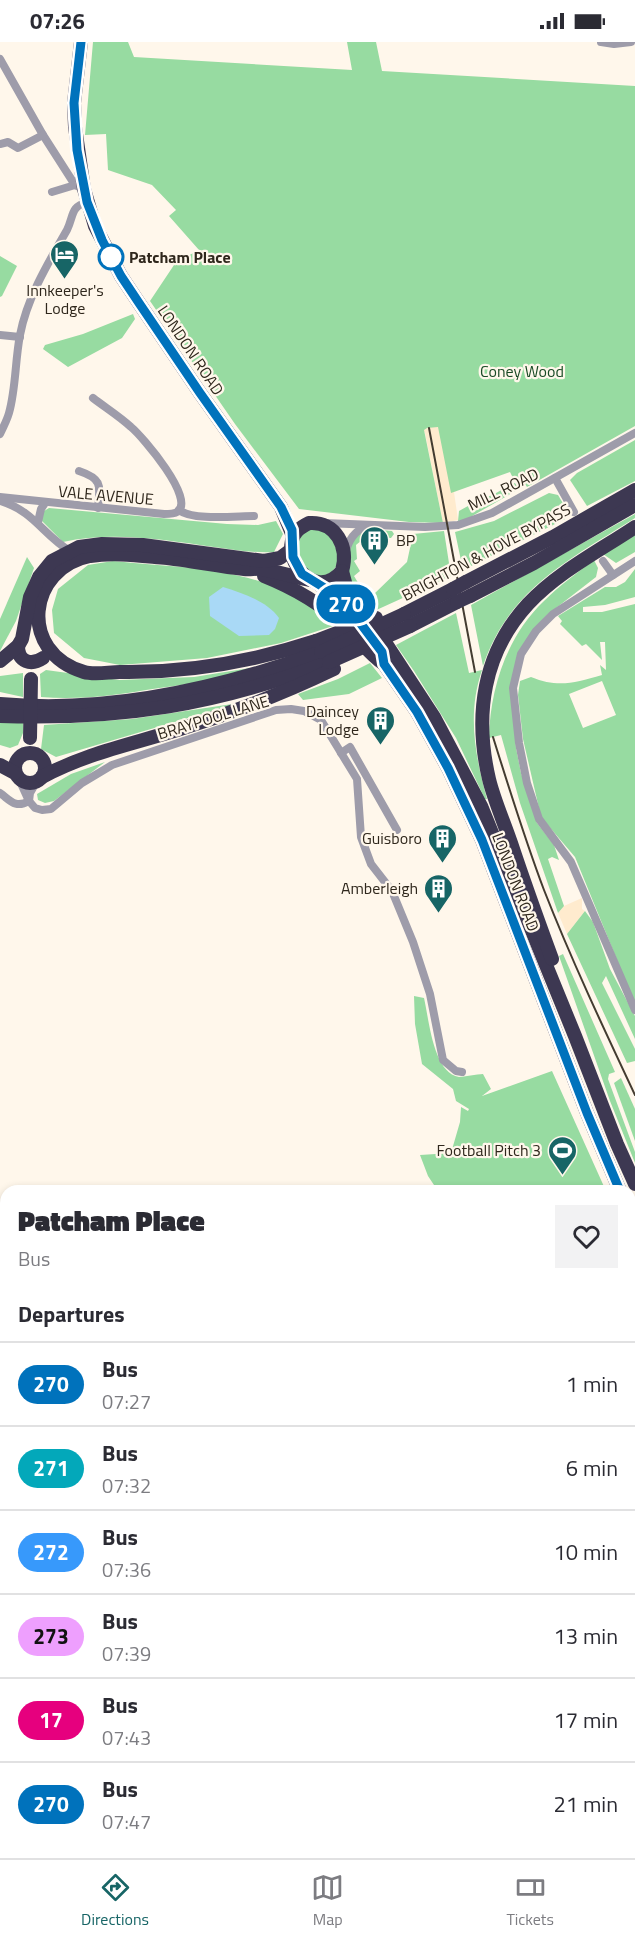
<!DOCTYPE html>
<style>
:root{--surface:#fff;--page:#f2f2f3;--text:#2b2b33;--muted:#7c7c81;--line:#e1e1e2;--accent:#176566}
body{margin:0;font-family:"Titillium Web",sans-serif;background:var(--page);color:var(--text);height:100vh;display:flex;flex-direction:column;font-size:22px;white-space:nowrap}
*{box-sizing:border-box;margin:0}
p{font-size:20px;color:var(--muted)}
.icon{flex:none;width:33px;height:33px;fill:none;stroke:currentColor;stroke-width:2;stroke-linecap:round;stroke-linejoin:round}
.map{position:relative;flex:1;overflow:hidden}
.sheet{position:absolute;left:0px;top:1143px;width:636px;height:674px;display:flex;flex-direction:column;background:var(--surface);border-radius:18px 18px 0 0;box-shadow:0 3px 9px #0003}
.sheet>*{flex:none}
.badge{padding:0 12px;border-radius:20px;font-size:21px;line-height:39px}
.map>.badge{position:absolute;translate:-50% -50%;box-shadow:0 0 0 3px #fff}
h2{padding:0 18px;font-size:22px;line-height:54px}
.round{display:grid;place-items:center;flex:none;width:63px;height:63px;border-radius:0px;background:var(--page)}
.headline{display:flex;align-items:center;justify-content:space-between;height:102px;padding:0 18px}
h1{font-size:28px;font-weight:800;line-height:45px}
ul{padding:0;list-style:none}
li{display:flex;align-items:center;gap:18px;height:84px;padding:0 18px;border-top:2px solid var(--line)}
li div{flex:1}
li b{display:block;font-size:22px}
li em{font-style:normal}
li .badge{min-width:66px;font-weight:700;text-align:center}
.status{display:flex;justify-content:space-between;align-items:center;height:42px;padding:0 30px;background:var(--surface);direction:ltr}
.status svg{height:16px;fill:currentColor}
.tab-bar{display:flex;justify-content:space-around;align-items:center;height:84px;border-top:2px solid var(--line);background:var(--surface);font-size:16px;color:var(--muted)}
.tab-bar a{display:grid;justify-items:center;gap:3px}
.tab-bar .on{color:var(--accent)}
.map>svg:first-child{display:block}
</style>
<div class="status"><b>07:26</b><svg viewBox="0 0 49 12"><path d="M0 12V9h3v3zM5 12V6h3v6zM10 12V3h3v9zM15 12V0h3v12zM26 1h20v11H26zM47 4h2v5h-2z"/></svg></div>
<div class="map">
<svg width="635" height="1816" viewBox="0 0 635 1816">
<rect width="100%" height="100%" fill="#fff7eb"/>
<!-- built -->
<g fill="#ffebce">
<polygon points="442,373 457,449 454,450 458,478 443,481 425,391 422,387"/>
<polygon points="582,856 582,867 585,869 567,892 558,871 564,864"/>
</g>
<!-- green -->
<g fill="#97dba1" fill-rule="evenodd">
<polygon points="93,0 128,0 134,15 352,28 347,0 376,0 382,29 635,44 635,384 527,445 521,436 513,436 510,430 451,451 438,385 427,386 424,388 443,481 409,480 299,467 235,382 150,259 176,220 199,208 169,174 176,168 152,143 108,128 106,92 85,93"/>
<polygon points="0,214 17,224 2,254 0,255"/>
<polygon points="133,272 135,277 122,296 68,325 43,307 45,303 83,292"/>
<polygon points="635,398 635,439 587,464 570,438 577,431"/>
<path d="M515 441 519 447 467 477 460 480 458 479 459 469C471 462 481 458 494 452 501 449 507 443 515 441Z"/>
<polygon points="549,451 558,453 564,463 561,468 565,477 463,528 455,490 494,479"/>
<path d="M49 466 227 482 258 483 276 479 283 492 274 510C253 511 235 508 214 505 164 498 113 489 63 500L41 478 44 469Z"/>
<path d="M635 472V476C571 517 509 546 483 624L471 563Z"/>
<path d="M315 486 327 489C338 506 347 527 321 535L306 530 296 512 298 496 308 488Z"/>
<path d="M368 487 392 489 394 492 391 496C378 495 366 493 356 503L357 517 354 519 360 529 354 534 366 554H372L407 520 413 492 444 489 451 534 372 570C366 563 358 556 353 548 343 530 345 494 368 487Z"/>
<polygon points="635,491 635,510 616,521 603,512"/>
<polygon points="27,515 34,526 16,579 0,609 0,577"/>
<path d="M594 518 598 526 596 535 547 573 531 591 511 646 516 706 521 731 537 781 554 803 559 818 552 815 548 817 564 864 558 871 520 761 501 693 489 696C490 646 507 594 544 559 559 544 577 531 594 518Z"/>
<path d="M113 519C189 527 278 524 333 584L281 601 207 616 120 623 84 616 54 591 52 568 58 547 88 523Z"/>
<path d="M635 527V555L605 563 583 565V570H602L635 562V962L575 815 541 775 523 697 518 653 520 639 531 635C558 646 574 641 602 633L600 623 606 628 605 600H600L602 618 586 602 582 604 560 582 562 579 558 574 605 545H616L625 540ZM602 639 616 673 583 686 569 652Z"/>
<path d="M456 571 469 631 482 628C467 672 475 713 487 757H485L456 696 414 629 396 603Z"/>
<polygon points="370,621 382,636 349,652 303,658 298,652 338,637"/>
<path d="M250 626 251 630C216 638 182 643 146 648 111 654 77 658 41 655L40 632 46 628 119 638 194 635Z"/>
<polygon points="23,631 23,655 0,650 0,634"/>
<polygon points="239,661 56,715 41,707 44,683 132,677"/>
<polygon points="0,679 23,680 23,691 18,703 10,706 0,703"/>
<polygon points="105,720 54,759 45,761 38,758 37,752 71,732"/>
<polygon points="585,869 593,880 610,927 635,974 635,997 606,934 602,941 635,1007 635,1019 627,1021 567,892"/>
<polygon points="563,912 615,1030 609,1032 608,1037 635,1110 635,1121 610,1059 559,914"/>
<path d="M414 954 424 956C429 977 433 1031 459 1035 464 1035 477 1032 483 1032L491 1047 482 1054 552 1029 606 1149H438L428 1134 420 1113 451 1111 460 1080 461 1065 468 1069 469 1067 456 1059 453 1047 422 1022 415 982Z"/>
<polygon points="621,1036 635,1067 635,1099 614,1041"/>
<polygon points="630,1204 635,1216 635,1407 630,1407"/>
</g>
<!-- water -->
<path fill="#a9d9f6" d="M223 545C242 551 267 559 279 576L275 587 269 593 239 594 210 574 209 555Z"/>
<g fill="none" stroke-linecap="round" stroke-linejoin="round">
<!-- street -->
<g stroke="#9e9caa" stroke-width="8">
<polyline points="601,0 614,2 631,0"/>
<polyline points="0,17 43,93 75,143 84,147"/>
<polyline points="0,102 8,100 18,106 43,93"/>
<polyline points="52,150 75,143"/>
<polyline points="0,293 20,295"/>
<path d="M0 392C3 386 7 378 9 371 16 346 15 319 20 293 27 256 48 221 67 188 74 174 70 165 87 160"/>
<path d="M79 429C103 437 100 444 98 466"/>
<polyline points="555,436 574,470"/>
<path d="M0 455 164 472C168 472 174 472 177 470 197 458 142 394 131 385 119 374 106 366 93 356"/>
<path d="M1 459C35 470 43 493 70 509"/>
<path d="M179 468C193 479 236 474 254 474"/>
<polyline points="38,480 41,467 45,461"/>
<polyline points="324,481 425,485 458,483 492,471 635,391"/>
<path d="M345 511C349 498 354 489 367 484"/>
<polyline points="603,519 613,533"/>
<polyline points="635,519 553,572 536,589 521,612 513,646 519,701 527,741 539,777 571,820 635,968"/>
<polyline points="341,711 350,705 397,788"/>
<polyline points="19,737 29,759 35,766 42,768 51,767 82,741 112,723 276,668 291,667 304,669 321,678 357,737 361,795 371,822 392,849 413,900 430,952 443,1018 456,1029 462,1030"/>
<path d="M0 751C10 758 15 767 29 759"/>
<polyline points="29,759 30,751 37,739"/>
</g>
<!-- highway -->
<g stroke="#3d3852" stroke-width="14">
<polyline points="81,0 74,61 75,85 84,147 95,184 121,234 139,261 200,351 281,465 293,494"/>
<path d="M309 481C336 479 349 505 342 529 313 563 277 511 297 489 300 486 305 483 309 481Z"/>
<polyline points="342,529 346,544 367,573"/>
<path d="M264 534C294 546 320 561 344 583 358 596 369 612 384 622"/>
<path d="M311 538C294 535 278 530 262 527 256 526 250 528 244 527 218 524 193 519 167 516 142 514 115 510 90 514 28 526 17 610 84 630 94 633 109 630 120 630 187 631 252 620 316 599"/>
<polyline points="316,540 346,562 382,610 384,622 417,670 448,726 482,798 587,1071 620,1149"/>
<polyline points="466,540 553,495 635,448"/>
<polyline points="470,554 534,521 635,463"/>
<polyline points="404,572 453,547"/>
<polyline points="410,584 457,560"/>
<polyline points="381,594 434,675 481,764 575,994 617,1102 635,1142"/>
<path d="M18 604C18 620 31 624 43 616"/>
<polyline points="0,619 18,604 22,597 30,555 39,535 52,519 79,505 102,502 143,503 264,519 280,516 292,507"/>
<path d="M0 662C109 672 219 647 321 610"/>
<path d="M0 674C121 678 216 663 329 620"/>
<circle cx="30" cy="726" r="15"/>
<polyline points="0,723 15,731"/>
<path d="M42 735C86 711 133 702 180 687 233 671 284 651 334 627"/>
<path d="M552 917C538 879 524 840 511 801 504 780 494 758 489 737 474 673 483 611 528 562 558 530 599 509 635 485"/>
<polyline points="630,1172 635,1183"/>
</g>
<!-- rail -->
<g stroke="#443c31" stroke-width="2">
<polyline points="429,386 475,630"/>
<path d="M493 695C509 746 525 798 544 848 571 917 603 985 635 1053"/>
</g>
<!-- highway-bridge -->
<g stroke="#3d3852" stroke-width="14">
<polyline points="453,547 466,540"/>
<polyline points="457,560 470,554"/>
<polyline points="316,599 376,576"/>
<polyline points="321,610 404,572"/>
<polyline points="329,620 410,584"/>
<polyline points="30,696 31,637"/>
</g>
</g>
<g fill="none" stroke-linecap="round" stroke-linejoin="round">
<defs>
<polyline id="line" points="81,0 74,61 77,108 87,160 102,198 121,234 139,261 200,351 281,465 292,488 293,515 302,532 336,553 358,578 382,610 384,622 417,670 448,726 482,798 587,1071 620,1149"/>
</defs>
<!-- line casing -->
<use href="#line" stroke="#fff" stroke-width="14"/>
<!-- line -->
<use href="#line" stroke="#0072bc" stroke-width="9"/>
</g>
<!-- icons -->
<defs>
<symbol id="hotel-pin" viewBox="-11 -11 22 30"><path d="M0 17L-7.5 6A9.5 9.5 0 1 1 7.5 6Z" fill="#176566" stroke="#fff7eb"/><path d="M-6-4.5h1.5V1H6V5H4.5V3h-9V5H-6ZM-4 0a1.8 1.8 0 1 1 3.6 0ZM.5 0V-2.5h3Q6-2.5 6 0Z" fill="#fff"/></symbol>
<symbol id="building-pin" viewBox="-11 -11 22 30"><path d="M0 17L-7.5 6A9.5 9.5 0 1 1 7.5 6Z" fill="#176566" stroke="#fff7eb"/><path d="M-4-6H4V6H1V3H-1V6H-4ZM-2.5-4.3h1.7v1.8h-1.7ZM.8-4.3h1.7v1.8H.8ZM-2.5-1h1.7V.8h-1.7ZM.8-1h1.7V.8H.8Z" fill="#fff"/></symbol>
<symbol id="stadium-pin" viewBox="-11 -11 22 30"><path d="M0 17L-7.5 6A9.5 9.5 0 1 1 7.5 6Z" fill="#176566" stroke="#fff7eb"/><path d="M0-5a6.5 5 0 1 0 0 10a6.5 5 0 1 0 0-10ZM-3.5-1.8h7v3.6h-7Z" fill="#fff"/></symbol>
</defs>
<g fill-rule="evenodd">
<use href="#hotel-pin" x="48" y="196" width="33" height="45"/>
<use href="#building-pin" x="358" y="482" width="33" height="45"/>
<use href="#building-pin" x="364" y="662" width="33" height="45"/>
<use href="#building-pin" x="426" y="780" width="33" height="45"/>
<use href="#building-pin" x="422" y="830" width="33" height="45"/>
<use href="#stadium-pin" x="546" y="1092" width="33" height="45"/>
</g>
<!-- markers -->
<circle fill="#fff" stroke="#0072bc" stroke-width="3" cx="111" cy="215" r="12"/>
<g text-anchor="middle" stroke-width="4.5" stroke-linejoin="round" paint-order="stroke">
<!-- stop labels -->
<g font-size="16" font-weight="bold" fill="#2f271c" stroke="#fff7eb" text-anchor="start">
<text x="129" y="221">Patcham Place</text>
</g>
<!-- poi labels -->
<g font-size="16" fill="#2f271c" stroke="#fff7eb" text-anchor="end">
<text x="65" y="254" text-anchor="middle">Innkeeper's<tspan x="65" dy="18">Lodge</tspan></text>
<text x="396" y="504" text-anchor="start">BP</text>
<text x="359" y="675">Daincey<tspan x="359" dy="18">Lodge</tspan></text>
<text x="422" y="802">Guisboro</text>
<text x="418" y="852">Amberleigh</text>
<text x="541" y="1114">Football Pitch 3</text>
</g>
<!-- street labels -->
<g font-size="16" fill="#2f271c" stroke="#fff7eb">
<text transform="translate(191 308) rotate(56)" y="6">LONDON ROAD</text>
<text transform="translate(503 447) rotate(-26)" y="6">MILL ROAD</text>
<text transform="translate(106 453) rotate(5)" y="6">VALE AVENUE</text>
<text transform="translate(486 510) rotate(-28)" y="6">BRIGHTON &amp; HOVE BYPASS</text>
<text transform="translate(213 675) rotate(-17)" y="6">BRAYPOOL LANE</text>
<text transform="translate(516 840) rotate(69)" y="6">LONDON ROAD</text>
</g>
<!-- park labels -->
<g font-size="16" fill="#1a4a25" stroke="#fff7eb">
<text x="522" y="335">Coney Wood</text>
</g>
</g>
</svg>
<b class="badge" style="left:346px;top:562px;background:#0072bc;color:#fff">270</b>
<section class="sheet">
<div class="headline"><div><h1>Patcham Place</h1><p>Bus</p></div><a class="round"><svg class="icon" aria-label="heart" viewBox="0 0 24 24"><path d="M12 20l-8-8c-3-5 5-10 8-4 3-6 11-1 8 4z"/></svg></a></div>
<h2>Departures</h2>
<ul>
<li><span class="badge" style="background:#0072bc;color:#fff">270</span><div><b>Bus</b><p>07:27</p></div><em>1 min</em></li>
<li><span class="badge" style="background:#03a8ba;color:#fff">271</span><div><b>Bus</b><p>07:32</p></div><em>6 min</em></li>
<li><span class="badge" style="background:#3799fb;color:#fff">272</span><div><b>Bus</b><p>07:36</p></div><em>10 min</em></li>
<li><span class="badge" style="background:#ee9ffe;color:#111">273</span><div><b>Bus</b><p>07:39</p></div><em>13 min</em></li>
<li><span class="badge" style="background:#e6007e;color:#fff">17</span><div><b>Bus</b><p>07:43</p></div><em>17 min</em></li>
<li><span class="badge" style="background:#0072bc;color:#fff">270</span><div><b>Bus</b><p>07:47</p></div><em>21 min</em></li>
</ul>
</section>
</div>
<nav class="tab-bar">
<a class="on"><svg class="icon" aria-label="directions" viewBox="0 0 24 24"><path d="M12 3l9 9-9 9-9-9zM9 14v-3h6M13 9l2 2-2 2"/></svg>Directions</a>
<a><svg class="icon" aria-label="map" viewBox="0 0 24 24"><path d="M3 6l6-2 6 2 6-2v14l-6 2-6-2-6 2zM9 4v14M15 6v14"/></svg>Map</a>
<a><svg class="icon" aria-label="tickets" viewBox="0 0 24 24"><path d="M3 7h18v10H3zM15 7v10"/></svg>Tickets</a>
</nav>
